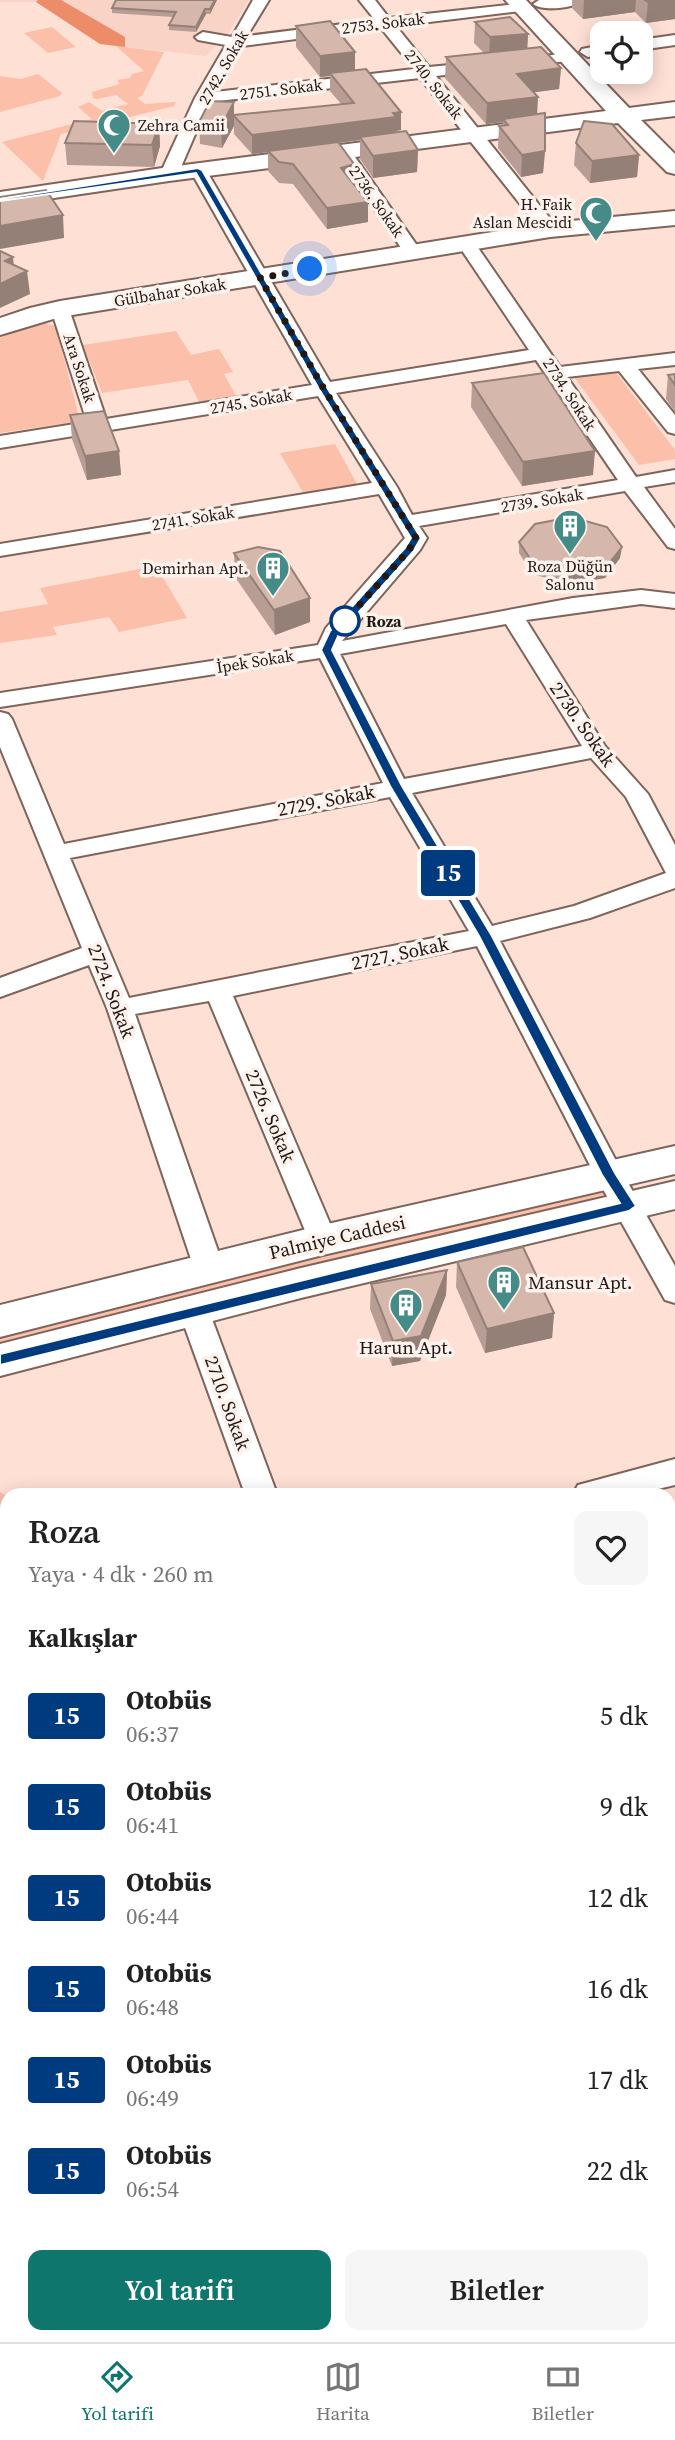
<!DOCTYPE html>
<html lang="tr">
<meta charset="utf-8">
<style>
:root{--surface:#fff;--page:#f6f6f6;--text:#222;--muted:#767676;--line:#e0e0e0;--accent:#0f766e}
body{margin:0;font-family:"Source Serif 4",serif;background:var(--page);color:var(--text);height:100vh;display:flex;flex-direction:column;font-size:26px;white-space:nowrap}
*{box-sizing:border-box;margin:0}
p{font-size:23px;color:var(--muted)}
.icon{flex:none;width:38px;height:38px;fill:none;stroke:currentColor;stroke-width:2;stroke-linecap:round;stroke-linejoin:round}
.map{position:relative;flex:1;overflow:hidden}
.side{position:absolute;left:0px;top:1488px;width:676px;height:856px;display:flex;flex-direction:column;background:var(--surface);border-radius:21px 21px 0 0;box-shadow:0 4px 18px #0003}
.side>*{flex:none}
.badge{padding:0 14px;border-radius:5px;font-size:24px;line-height:46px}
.tools{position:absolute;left:590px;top:21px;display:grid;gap:14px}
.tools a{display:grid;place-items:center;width:63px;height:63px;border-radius:14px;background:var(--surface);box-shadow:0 4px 18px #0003;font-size:35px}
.you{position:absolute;width:35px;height:35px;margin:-18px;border:5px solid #fff;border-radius:50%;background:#1a73e8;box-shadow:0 0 0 10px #1a73e833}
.map>.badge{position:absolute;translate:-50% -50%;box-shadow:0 0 0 4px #fff}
h2{padding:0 28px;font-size:26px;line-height:63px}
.round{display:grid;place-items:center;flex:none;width:74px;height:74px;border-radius:14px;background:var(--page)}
.summary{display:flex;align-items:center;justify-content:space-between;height:119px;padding:0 28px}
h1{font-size:33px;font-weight:600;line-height:52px}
.cta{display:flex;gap:14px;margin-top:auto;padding:14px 28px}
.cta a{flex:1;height:80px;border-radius:14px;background:var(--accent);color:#fff;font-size:28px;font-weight:600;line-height:80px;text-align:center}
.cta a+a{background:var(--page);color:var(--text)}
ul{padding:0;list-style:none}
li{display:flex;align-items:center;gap:21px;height:91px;padding:0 28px}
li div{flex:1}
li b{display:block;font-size:26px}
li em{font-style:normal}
li .badge{min-width:77px;font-weight:700;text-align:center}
.tab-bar{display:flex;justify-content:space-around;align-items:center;height:98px;border-top:2px solid var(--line);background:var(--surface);font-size:19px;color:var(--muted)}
.tab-bar a{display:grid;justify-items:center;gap:4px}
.tab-bar .selected{color:var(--accent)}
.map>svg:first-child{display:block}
</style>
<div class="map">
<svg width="675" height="2342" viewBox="0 0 675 2342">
<rect width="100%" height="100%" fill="#ffe0d5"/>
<!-- built -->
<g fill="#f9d3c5">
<polygon points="0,0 249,0 229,32 206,56 100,44 36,2 0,2"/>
<polygon points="7,2326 7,2336 99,2336 100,2342 0,2342 0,2328"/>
</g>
<!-- green -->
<g fill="#fcbfa9">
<polygon points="52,27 76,47 48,53 24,33"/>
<polygon points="116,46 164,52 142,96 137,98 145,104 176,102 174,106 61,134 43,181 2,142 92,119 78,107 89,102 102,111 128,104 116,95 97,99 93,98 92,92 120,84 117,80 130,78 132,74 144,71"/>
<polygon points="38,74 62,93 60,96 0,112 0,76 21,79"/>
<polygon points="35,321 56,326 80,421 0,433 0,338"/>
<polygon points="176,331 191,355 219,349 233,372 224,374 236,396 199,402 188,380 102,393 83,345"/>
<polygon points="615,371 675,450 675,459 639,465 574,377"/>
<polygon points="335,444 357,484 304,494 280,453"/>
<polygon points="156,566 187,618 119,632 109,617 53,627 57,635 0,643 0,612 48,604 40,588"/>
<polygon points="604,1189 607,1196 0,1344 0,1336"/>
<polygon points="0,1492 7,1496 7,1605 0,1604"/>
<polygon points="675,1881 675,2021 669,2023 668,1883"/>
<polygon points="675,2117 675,2264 669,2267 668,2119"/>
</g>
<!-- forest -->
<polygon fill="#ed8c68" points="38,0 61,0 125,37 125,47 100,44 36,2"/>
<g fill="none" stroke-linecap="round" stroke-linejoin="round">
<defs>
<g id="street">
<path d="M253 0H269L247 36 375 20 359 0H375L389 18 526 3 529 6 526 9 521 11 396 26 429 67 573 53 575 56 567 61 436 76 556 226 559 230 556 234H544L420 78 209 102 178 174 169 179 163 178 160 174 195 98 226 45 198 40 195 37 203 32 232 37ZM381 28 414 69 215 92 242 46Z"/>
<path d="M539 0H585C575 8 543 12 533 4Z"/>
<polygon points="675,35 675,45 640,50 640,40"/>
<polygon points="602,45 602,55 588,57 580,52 582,49"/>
<polygon points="342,146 348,147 418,247 421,251 418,255 406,255 334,151"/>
<path d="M198 165 206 170 330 382 529 350 457 243 466 238 472 239 560 367 675 353V365L638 369 675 415V434L668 432 619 371 567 377 636 477 675 470V482L644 487 675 529V549L668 547 625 491 419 526 427 538 420 550 342 641 573 598 641 590 675 594V608L641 604 526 620 605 746 648 794 675 845V888L590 918 500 941 623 1174 675 1266V1303L665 1300 595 1175 477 946 233 996 337 1240 333 1248 323 1251 313 1248 309 1240 209 1001 135 1014 224 1268 219 1276 209 1279 199 1276 194 1268 107 1008 89 965 0 997V978L82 948 0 747V712L8 714 12 719 64 844 383 783 320 658 0 707V693L318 645 326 628 405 538 379 494 0 556V544L372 483 318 396 0 448V436L87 422 51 309 60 303 69 309 106 419 312 385 190 170ZM536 360 618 480 412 515 397 487 336 393ZM506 624 582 746 404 779 340 654ZM591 758 626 797 666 873 574 906 492 926 412 793ZM390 797 469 931 129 998 70 858Z"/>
<polygon points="194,1300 204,1303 209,1311 277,1494 245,1494 179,1311 184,1303"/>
<polygon points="675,1459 675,1485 637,1494 573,1494 578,1485"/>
<polygon points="7,1633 7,1661 0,1663 0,1635"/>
<polygon points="675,1727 675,1757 668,1759 668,1728"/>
<polygon points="7,1912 7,1946 0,1948 0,1914"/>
<polygon points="675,2051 675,2089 668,2092 668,2054"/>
<polygon points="7,2253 7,2293 0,2295 0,2255"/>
<polygon points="126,2336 166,2336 167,2342 127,2342"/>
<polygon points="550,2336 590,2336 592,2342 552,2342"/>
</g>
<g id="secondary">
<polygon points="505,0 526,0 629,108 675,102 675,116 641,120 675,154 675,174 667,172 618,123 169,181 0,206 0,192 169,167 606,111"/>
<polygon points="675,211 675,225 550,237 60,317 0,335 0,318 30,308 60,301 550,223"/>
<polygon points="675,1146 675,1174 323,1255 0,1337 0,1305 323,1225"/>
<polygon points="675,1181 675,1209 301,1298 0,1376 0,1344 301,1268"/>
</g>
</defs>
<!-- street casing -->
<use href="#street" stroke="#7e645a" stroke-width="4"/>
<!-- secondary casing -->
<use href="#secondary" stroke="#7e645a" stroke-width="4"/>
<!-- street -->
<use href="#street" fill="#fff" fill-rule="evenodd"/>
<!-- secondary -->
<use href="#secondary" fill="#fff" fill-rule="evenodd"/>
</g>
<!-- wall -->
<g fill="#b79d94">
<polygon points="116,0 217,0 210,14 206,14 196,32 169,30 169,25 173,17 112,13 112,8"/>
<polygon points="572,0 675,0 675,19 646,23 635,12 583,19 572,8"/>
<polygon points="475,22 528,34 527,48 561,68 559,89 534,92 537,115 545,151 543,173 521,177 498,148 499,126 502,126 503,122 486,124 445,78 446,57 484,53 474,43"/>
<polygon points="296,26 355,52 355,70 401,112 401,130 396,131 396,133 418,150 417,172 373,178 360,159 360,140 339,143 368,222 327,229 293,184 279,183 268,171 268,152 252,154 234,134 234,126 222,148 200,144 199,122 235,115 341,104 330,91 330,76 320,77 296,47"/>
<polygon points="159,124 160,146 154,167 67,165 65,143"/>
<polygon points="576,143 639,155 637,177 590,183 574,165"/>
<polygon points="675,374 675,412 666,399 668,375"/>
<polygon points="472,383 593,475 522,486 471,407"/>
<polygon points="70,415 119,451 121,475 87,480 72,439"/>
<polygon points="519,542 620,558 605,578 568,584 532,574 519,553"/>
<polygon points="234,553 310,598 310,622 275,635 235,577"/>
<polygon points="457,1262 554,1313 552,1338 485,1353 456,1287"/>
<polygon points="447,1270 446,1295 420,1361 392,1366 370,1309 371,1284"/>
</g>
<!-- shaded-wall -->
<g fill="#958078">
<polygon points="215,0 217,0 210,14 210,9"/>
<polygon points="584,0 636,0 635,12 583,19"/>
<polygon points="664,0 675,0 675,19 646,23 648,2"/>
<polygon points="205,9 206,14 196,32 196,27"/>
<polygon points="528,34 527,55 489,58 490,37"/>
<polygon points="355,52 355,73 330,73 330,76 320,77 320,56"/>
<polygon points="561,68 559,89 515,95 517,74"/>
<polygon points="538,97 537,117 503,119 503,122 486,124 487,103"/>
<polygon points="234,102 234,126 222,148 221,127"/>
<polygon points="401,112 401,130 396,131 396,135 360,137 360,140 252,154 252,135"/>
<polygon points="159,124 160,146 154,167 152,145"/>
<polygon points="418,150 417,172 373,178 373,156"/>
<polygon points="545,151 543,173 521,177 522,155"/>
<polygon points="639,155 637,177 590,183 592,161"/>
<polygon points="354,164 354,184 341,168"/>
<polygon points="368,202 368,222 327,229 327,208"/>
<polygon points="63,215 64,238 0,249 0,226"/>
<polygon points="13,257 15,277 27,271 30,294 0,308 0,284 5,261"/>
<polygon points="119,451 121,475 87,480 85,456"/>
<polygon points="595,451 593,475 522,486 523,462"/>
<polygon points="622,547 620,558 605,578 568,584 569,573"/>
<polygon points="310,598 310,622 275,635 274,610"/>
<polygon points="447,1270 446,1295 420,1361 392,1366 393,1341"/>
<polygon points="554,1313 552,1338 485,1353 487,1329"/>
</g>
<!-- building -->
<g fill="#d5b7ac" stroke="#958078" stroke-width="2">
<polygon points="116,0 215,0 210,9 205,9 196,27 169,25 176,12 112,8"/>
<polygon points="645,0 664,0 648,2"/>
<polygon points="510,17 528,34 490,37 475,22"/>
<polygon points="330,21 355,52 320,56 296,26"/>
<polygon points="541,47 561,68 517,74 538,97 487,103 446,57"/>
<polygon points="366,69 401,112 393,113 396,117 252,135 233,115 354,103 330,73"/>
<polygon points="210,101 234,102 221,127 199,122"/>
<polygon points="545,113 545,151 522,155 499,126 508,125 503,119"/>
<polygon points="74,121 159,124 152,145 65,143"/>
<polygon points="584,121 612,124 639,155 592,161 576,143"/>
<polygon points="406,131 418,150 373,156 360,137"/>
<polygon points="338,142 354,164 341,168 368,202 327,208 293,164 279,162 268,151"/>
<polygon points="46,190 63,215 0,226 0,197"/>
<polygon points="0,251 13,257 5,261 27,271 0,284"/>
<polygon points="544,373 595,451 523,462 472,383"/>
<polygon points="675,374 675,385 668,375"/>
<polygon points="104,411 119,451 85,456 70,415"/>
<polygon points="571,517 607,527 622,547 606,567 569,573 533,563 519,542 535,524"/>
<polygon points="258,547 280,551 310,598 274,610 234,553"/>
<polygon points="523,1247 554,1313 487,1329 457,1262"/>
<polygon points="447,1270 421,1336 393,1341 371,1284"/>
</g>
<!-- line -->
<polygon fill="#003b80" stroke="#fff" stroke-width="2" points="198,168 202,170 328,389 421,538 413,552 339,634 332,650 402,786 492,936 615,1173 636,1206 629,1211 0,1365 0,1354 620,1203 602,1175 479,936 390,786 321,650 330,631 405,548 411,538 319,389 196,173 0,201 0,199"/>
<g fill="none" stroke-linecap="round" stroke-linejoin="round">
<!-- walk -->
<polyline stroke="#211713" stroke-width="7" stroke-dasharray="0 12.6" points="310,269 260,278 324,389 416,538 409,550 345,621"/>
</g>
<!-- icons -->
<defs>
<symbol id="mosque-pin" viewBox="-11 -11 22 30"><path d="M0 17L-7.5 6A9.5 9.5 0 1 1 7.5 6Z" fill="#458c89" stroke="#fef2ed"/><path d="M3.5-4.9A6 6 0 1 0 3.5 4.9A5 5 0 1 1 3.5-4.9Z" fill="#fff"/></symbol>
<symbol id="building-pin" viewBox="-11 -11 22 30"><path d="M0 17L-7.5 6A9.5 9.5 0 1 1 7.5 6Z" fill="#458c89" stroke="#fef2ed"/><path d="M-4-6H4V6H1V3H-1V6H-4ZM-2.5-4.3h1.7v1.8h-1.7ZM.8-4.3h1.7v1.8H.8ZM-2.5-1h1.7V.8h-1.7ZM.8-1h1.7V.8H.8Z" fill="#fff"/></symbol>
</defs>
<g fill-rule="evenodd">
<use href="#mosque-pin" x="95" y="106" width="38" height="52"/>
<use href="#mosque-pin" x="577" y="194" width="38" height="52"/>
<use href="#building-pin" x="551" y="507" width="38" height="52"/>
<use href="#building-pin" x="254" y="549" width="38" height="52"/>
<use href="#building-pin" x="485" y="1263" width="38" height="52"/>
<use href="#building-pin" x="387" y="1286" width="38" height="52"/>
</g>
<!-- markers -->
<circle fill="#fff" stroke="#003b80" stroke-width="3.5" cx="345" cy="621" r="14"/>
<g text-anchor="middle" stroke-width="7" stroke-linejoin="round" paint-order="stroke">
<!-- far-street labels -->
<g font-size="16" fill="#211713" stroke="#fef2ed">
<text transform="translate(383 23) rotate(-7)" y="6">2753. Sokak</text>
<text transform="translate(223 67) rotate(-60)" y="6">2742. Sokak</text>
<text transform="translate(434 84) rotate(52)" y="6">2740. Sokak</text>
<text transform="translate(281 89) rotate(-7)" y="6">2751. Sokak</text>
<text transform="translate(377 201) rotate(55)" y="6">2736. Sokak</text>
<text transform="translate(170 292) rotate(-9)" y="6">Gülbahar Sokak</text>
<text transform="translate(80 368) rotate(72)" y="6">Ara Sokak</text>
<text transform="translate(570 394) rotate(57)" y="6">2734. Sokak</text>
<text transform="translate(251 401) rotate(-10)" y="6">2745. Sokak</text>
<text transform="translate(542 500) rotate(-9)" y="6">2739. Sokak</text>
<text transform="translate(193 518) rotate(-9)" y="6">2741. Sokak</text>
<text transform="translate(255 661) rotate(-9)" y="6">İpek Sokak</text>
</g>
<!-- far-poi labels -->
<g font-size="16" fill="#211713" stroke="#fef2ed" text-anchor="end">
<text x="138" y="131" text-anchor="start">Zehra Camii</text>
<text x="572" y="210">H. Faik<tspan x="572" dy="18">Aslan Mescidi</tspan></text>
<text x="570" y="572" text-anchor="middle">Roza Düğün<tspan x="570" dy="18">Salonu</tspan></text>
<text x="248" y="574">Demirhan Apt.</text>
</g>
<!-- far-stop labels -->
<g font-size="16" font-weight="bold" fill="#211713" stroke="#fef2ed" text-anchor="start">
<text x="366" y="627">Roza</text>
</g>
<!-- street labels -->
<g font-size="19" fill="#211713" stroke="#fef2ed">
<text transform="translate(583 724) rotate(55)" y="7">2730. Sokak</text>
<text transform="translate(326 800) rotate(-11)" y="7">2729. Sokak</text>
<text transform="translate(400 953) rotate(-12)" y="7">2727. Sokak</text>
<text transform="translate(112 991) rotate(69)" y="7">2724. Sokak</text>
<text transform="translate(271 1116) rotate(67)" y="7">2726. Sokak</text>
<text transform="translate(337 1237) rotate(-13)" y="7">Palmiye Caddesi</text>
<text transform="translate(228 1403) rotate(70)" y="7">2710. Sokak</text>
</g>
<!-- poi labels -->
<g font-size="19" fill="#211713" stroke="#fef2ed" text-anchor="start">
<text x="528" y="1289">Mansur Apt.</text>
<text x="406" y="1354" text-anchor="middle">Harun Apt.</text>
</g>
</g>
</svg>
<div class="tools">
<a><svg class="icon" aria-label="locate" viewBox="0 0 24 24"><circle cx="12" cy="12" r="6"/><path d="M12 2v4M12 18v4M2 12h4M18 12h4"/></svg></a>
</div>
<div class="you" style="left:310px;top:269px"></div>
<b class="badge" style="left:448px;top:873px;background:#003b80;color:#fff">15</b>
<section class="side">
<div class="summary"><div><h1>Roza</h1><p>Yaya · 4 dk · 260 m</p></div><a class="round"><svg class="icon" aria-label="heart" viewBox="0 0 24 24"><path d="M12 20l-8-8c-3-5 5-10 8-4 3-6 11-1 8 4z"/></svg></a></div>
<h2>Kalkışlar</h2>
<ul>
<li><span class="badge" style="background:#003b80;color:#fff">15</span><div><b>Otobüs</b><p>06:37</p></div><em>5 dk</em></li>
<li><span class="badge" style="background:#003b80;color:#fff">15</span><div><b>Otobüs</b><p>06:41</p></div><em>9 dk</em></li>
<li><span class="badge" style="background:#003b80;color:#fff">15</span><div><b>Otobüs</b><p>06:44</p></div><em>12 dk</em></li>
<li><span class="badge" style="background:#003b80;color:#fff">15</span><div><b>Otobüs</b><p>06:48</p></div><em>16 dk</em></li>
<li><span class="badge" style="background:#003b80;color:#fff">15</span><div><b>Otobüs</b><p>06:49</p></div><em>17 dk</em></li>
<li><span class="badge" style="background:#003b80;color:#fff">15</span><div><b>Otobüs</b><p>06:54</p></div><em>22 dk</em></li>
</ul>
<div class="cta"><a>Yol tarifi</a><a>Biletler</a></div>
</section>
</div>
<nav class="tab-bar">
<a class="selected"><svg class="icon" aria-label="directions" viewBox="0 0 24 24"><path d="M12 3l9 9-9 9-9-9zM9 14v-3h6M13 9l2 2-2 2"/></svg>Yol tarifi</a>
<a><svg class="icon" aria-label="map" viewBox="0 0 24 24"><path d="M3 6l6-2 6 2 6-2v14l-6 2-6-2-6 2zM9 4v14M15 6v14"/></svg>Harita</a>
<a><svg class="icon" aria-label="tickets" viewBox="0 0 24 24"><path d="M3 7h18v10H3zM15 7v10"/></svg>Biletler</a>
</nav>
